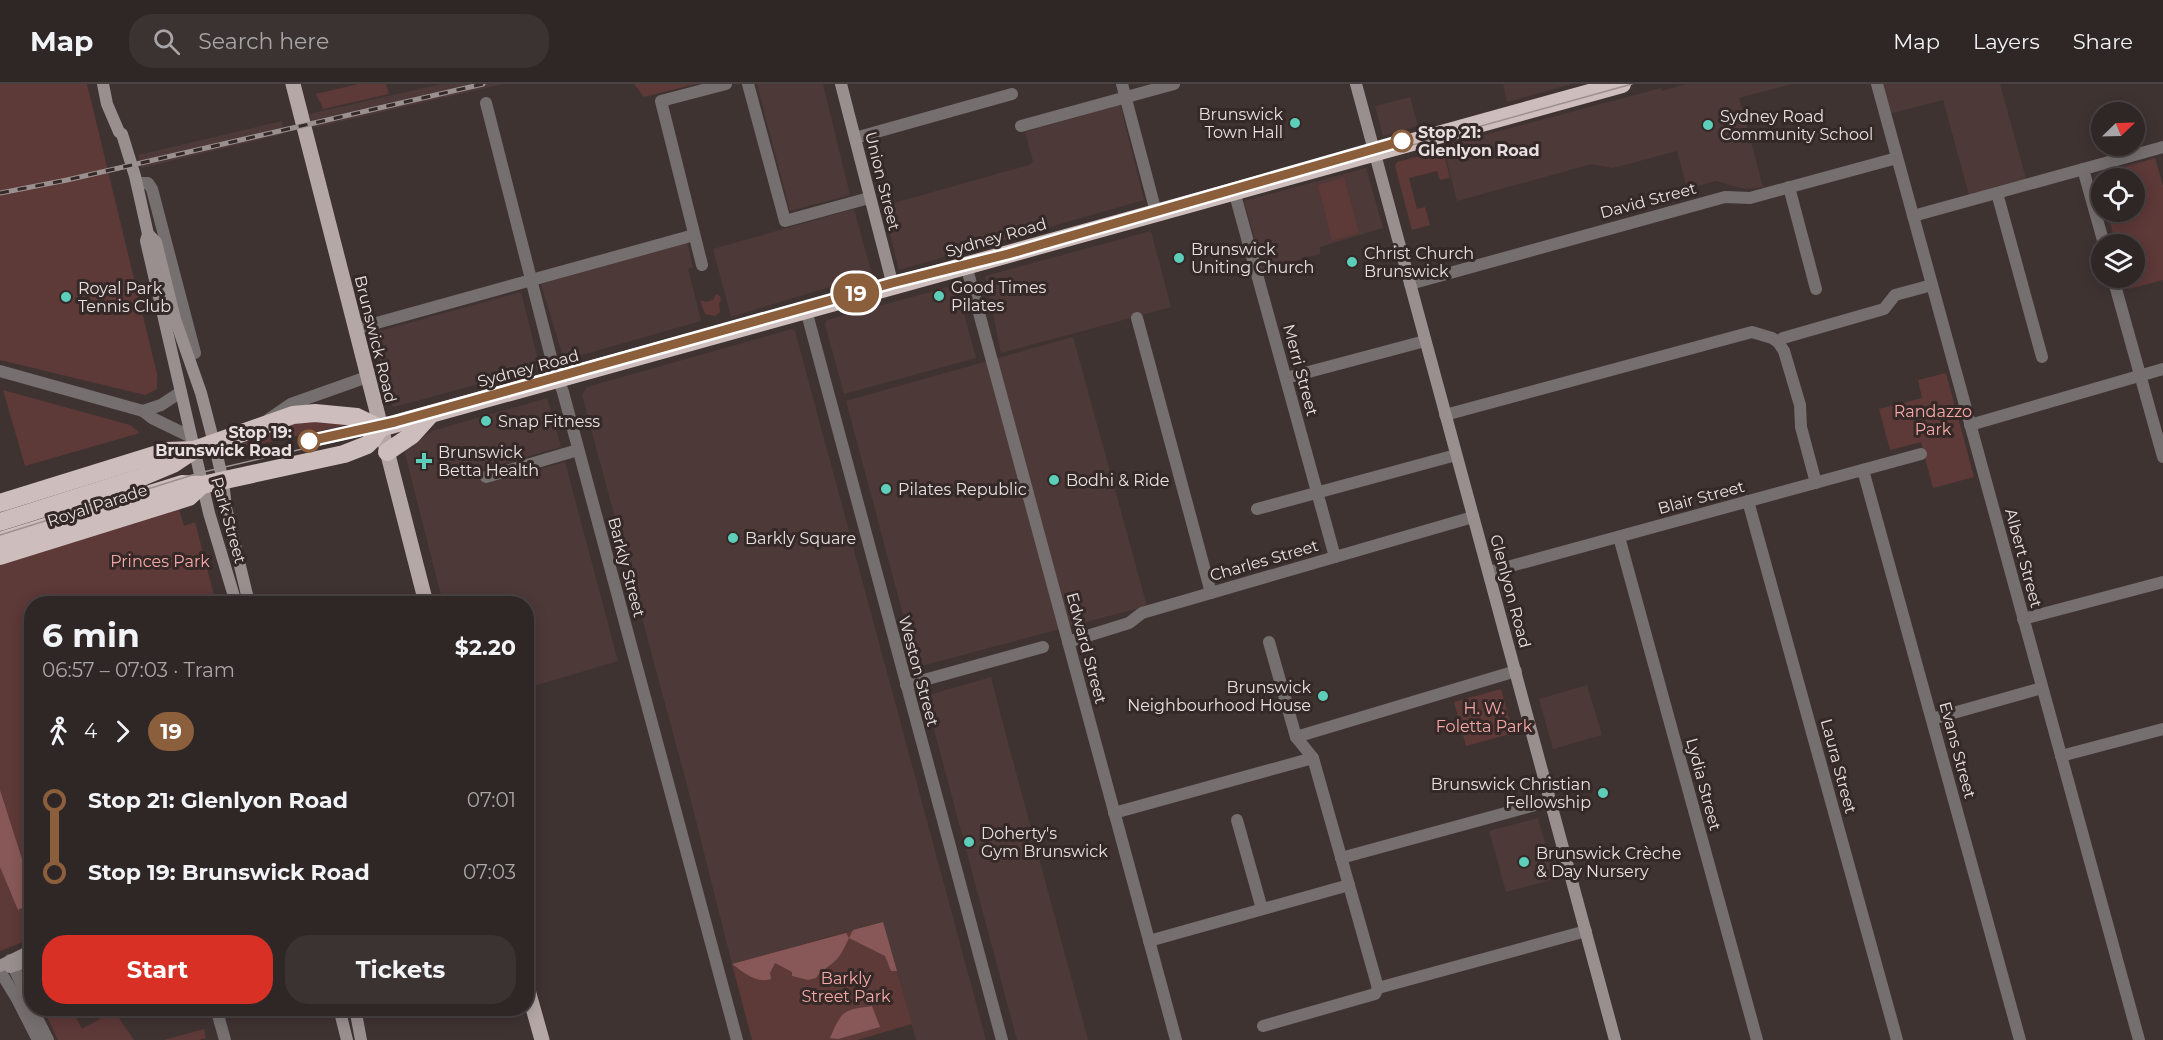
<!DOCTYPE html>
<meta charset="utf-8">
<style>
:root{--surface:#2f2626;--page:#3b3232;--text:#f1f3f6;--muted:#a7a5a7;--line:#4a4343;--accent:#d93025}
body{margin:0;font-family:Montserrat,sans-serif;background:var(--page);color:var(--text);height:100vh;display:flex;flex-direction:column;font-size:22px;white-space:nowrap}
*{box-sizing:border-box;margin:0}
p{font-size:20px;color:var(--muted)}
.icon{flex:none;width:33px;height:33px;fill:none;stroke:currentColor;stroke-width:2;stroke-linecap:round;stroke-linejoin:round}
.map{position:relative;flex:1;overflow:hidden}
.details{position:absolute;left:24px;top:512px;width:510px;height:420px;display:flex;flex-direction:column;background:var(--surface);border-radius:24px;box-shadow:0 3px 15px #0003,0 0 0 2px var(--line)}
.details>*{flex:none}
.badge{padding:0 12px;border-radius:20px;font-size:21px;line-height:39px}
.needle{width:39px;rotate:67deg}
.tools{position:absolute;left:2091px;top:18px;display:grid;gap:12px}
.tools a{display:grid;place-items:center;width:54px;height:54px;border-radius:50%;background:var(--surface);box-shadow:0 3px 15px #0003,0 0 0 2px var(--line);font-size:30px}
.map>.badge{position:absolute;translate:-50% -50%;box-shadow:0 0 0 3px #fff}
.legs{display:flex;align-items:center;gap:9px;height:66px;padding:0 18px;font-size:20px}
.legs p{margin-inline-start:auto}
.overview{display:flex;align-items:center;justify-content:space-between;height:102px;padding:0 18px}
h1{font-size:33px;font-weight:700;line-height:45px}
.button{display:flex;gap:12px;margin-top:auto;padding:12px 18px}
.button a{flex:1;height:69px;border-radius:24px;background:var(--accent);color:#fff;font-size:24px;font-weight:700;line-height:69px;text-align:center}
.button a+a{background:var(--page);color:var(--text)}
ul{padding:0 18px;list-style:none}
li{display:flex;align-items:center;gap:21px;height:72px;font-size:22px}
li i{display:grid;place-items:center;width:9px;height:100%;margin:0 8px;background:currentColor}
li i::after{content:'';width:15px;height:15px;margin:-8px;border:4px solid;border-radius:50%;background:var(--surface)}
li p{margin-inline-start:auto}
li:first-child i{background:linear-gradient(#0000 50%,currentColor 0)}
li:last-child i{background:linear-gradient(currentColor 50%,#0000 0)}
header{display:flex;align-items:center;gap:36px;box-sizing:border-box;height:84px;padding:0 30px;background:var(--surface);border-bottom:2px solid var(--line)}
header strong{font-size:28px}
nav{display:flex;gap:33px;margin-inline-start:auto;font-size:21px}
.search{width:420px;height:54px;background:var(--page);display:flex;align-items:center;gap:15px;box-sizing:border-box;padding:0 21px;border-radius:24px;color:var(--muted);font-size:22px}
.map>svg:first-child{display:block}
</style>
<header>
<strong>Map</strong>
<div class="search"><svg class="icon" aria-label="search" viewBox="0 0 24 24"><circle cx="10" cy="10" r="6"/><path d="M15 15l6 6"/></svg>Search here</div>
<nav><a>Map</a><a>Layers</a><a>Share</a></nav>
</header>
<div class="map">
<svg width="2163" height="956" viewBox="0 0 2163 956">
<rect width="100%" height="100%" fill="#3f3332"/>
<!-- built -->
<g fill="#4d3938">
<polygon points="441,0 503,0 313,44 309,30"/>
<polygon points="757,0 823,0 850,111 790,127"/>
<polygon points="1503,0 1572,0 1507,18"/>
<polygon points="1686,0 1792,0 1739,14 1763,103 1745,105 1716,97 1687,105 1677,67 1613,84 1592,80 1457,117 1443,62 1661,4 1662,7"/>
<polygon points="1881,0 2000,0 2027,98 1970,115 1943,16 1889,30"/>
<polygon points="1410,13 1418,42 1383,52 1375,22"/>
<polygon points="1120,20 1144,116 899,186 883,122 1029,81 1033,77 1025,48"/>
<polygon points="282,37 283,50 142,84 138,71"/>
<polygon points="1366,84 1383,144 1320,163 1320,170 1263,185 1244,117"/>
<polygon points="854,125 871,187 869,191 731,233 713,165"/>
<polygon points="1151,147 1171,223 1001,269 985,192"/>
<polygon points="687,158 693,183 688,185 701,237 564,276 541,200"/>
<polygon points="956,201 976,274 844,310 825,240 827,236"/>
<polygon points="521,208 539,280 538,284 394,323 392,322 372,249"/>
<polygon points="792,245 795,247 986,956 916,956 882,838 732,880 688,705 582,311 587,303"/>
<polygon points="1073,253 1147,522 917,583 846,317"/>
<polygon points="547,314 561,363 484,385 487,399 565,378 618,577 527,604 526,519 443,519 404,366 432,347"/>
<polygon points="991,593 1007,655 1088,956 1017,956 925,612"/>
<polygon points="1587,601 1602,651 1553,665 1539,615"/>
<polygon points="1538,734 1555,795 1506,808 1489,747"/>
</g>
<!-- green -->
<g fill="#5d3938">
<polygon points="0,0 87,0 157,290 157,305 145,311 0,276"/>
<path d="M358 0H386L389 10 323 25C322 19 318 16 316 10Z"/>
<polygon points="634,0 696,0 644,13"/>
<polygon points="1443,66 1450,94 1440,96 1437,87 1409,94 1417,125 1425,123 1430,141 1412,146 1395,82 1397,78"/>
<polygon points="2155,74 2163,102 2163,196 2129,205 2125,194 2134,194 2134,160 2116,160 2107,128 2134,128 2134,94 2102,94 2101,108 2097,91"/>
<polygon points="1344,93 1359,149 1332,157 1318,101"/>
<polygon points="716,210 720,212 721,216 719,220 720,228 715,232 705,230 700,216 706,218 713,216"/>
<polygon points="1946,289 1974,393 1933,404 1921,358 1890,366 1879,325 1922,314 1918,296"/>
<polygon points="3,306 130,341 140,349 25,382"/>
<path d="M321 335 351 340 238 365C263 342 289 340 321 335Z"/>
<polygon points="179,425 184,442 195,438 216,519 32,519 31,855 0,867 0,481"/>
<polygon points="1501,605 1513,649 1466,662 1454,618"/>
<polygon points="883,838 912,940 857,956 752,956 732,880"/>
<polygon points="43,924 71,924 82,945 114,927 134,956 58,956"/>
<polygon points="204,945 206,954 199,956 164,956"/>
</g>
<!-- forest -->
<g fill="#875857">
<polygon points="0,706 31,803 31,819 18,826 0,783"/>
<path d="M883 838 897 887H891L885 872 849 854C845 862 842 870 836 876 829 883 821 886 816 894L808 896 792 892V888L775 879 770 889 771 895C756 900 743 888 732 880L846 849 849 854 853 846Z"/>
<path d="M872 922 880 943 838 955 830 954C842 927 842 926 872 922Z"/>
</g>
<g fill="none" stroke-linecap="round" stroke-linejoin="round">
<!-- street -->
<g stroke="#766f6f" stroke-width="12">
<polyline points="748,0 785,137 869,114"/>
<polyline points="1122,0 1156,128"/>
<polyline points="1877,0 2139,956"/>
<polyline points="486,19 553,281 563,308 737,956"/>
<polyline points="1021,42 1174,0"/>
<polyline points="855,54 1012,10"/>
<polyline points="2083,85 2104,160"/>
<polyline points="137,99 148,99 152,105 195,269 188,271"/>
<polyline points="1789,103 1816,205"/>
<polyline points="1234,107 1335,473"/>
<polyline points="1997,109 2042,273"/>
<polyline points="1913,132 2163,63"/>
<polyline points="702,181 661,17 726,0"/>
<polyline points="966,181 1176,956"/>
<polyline points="2113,194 2163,373"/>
<polyline points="1410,200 1725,113 1750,114 1897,74"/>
<polyline points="806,226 1002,956"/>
<polyline points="1137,234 1211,509"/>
<polyline points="355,245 694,151"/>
<polyline points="1778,258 1783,254 1884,225 1895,211 1932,201"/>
<polyline points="0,287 143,327 152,334 191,353"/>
<polyline points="1286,294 1425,257"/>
<polyline points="143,327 161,321 181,308"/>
<polyline points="1445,331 1752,248 1772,254 1778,258 1784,267 1800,321 1801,343 1816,399"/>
<polyline points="269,335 291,320 367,293"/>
<polyline points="1970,341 2163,285"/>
<polyline points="1863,386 2020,956"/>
<polyline points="486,393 578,366"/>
<polyline points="1748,417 1897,956"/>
<polyline points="1257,425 1456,371"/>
<polyline points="1619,453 1757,956"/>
<polyline points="1489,488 1921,370"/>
<polyline points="2023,535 2163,498"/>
<polyline points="1068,558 1129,539 1142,529 1473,433"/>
<polyline points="1269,558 1296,653 1313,674 1378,904"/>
<polyline points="906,601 1043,563"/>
<polyline points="1932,635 2042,604"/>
<polyline points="1296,653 1516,587"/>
<polyline points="2061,672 2163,645"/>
<polyline points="1114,729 1313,674"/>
<polyline points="1237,736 1262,825"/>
<polyline points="1341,774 1550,717"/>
<polyline points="1149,857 1349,801"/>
<polyline points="10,876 32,922"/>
<polyline points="0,887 17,915 38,956"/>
<polyline points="32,924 48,956"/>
<polyline points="216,924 225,956"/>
<polyline points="1263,942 1375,910 1378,904 1586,847"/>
</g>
<!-- secondary -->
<g stroke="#998f8e" stroke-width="12">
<polyline points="103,0 107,20 119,48 122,50 135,92 148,150 146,157 209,429 236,519"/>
<polyline points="841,0 893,202"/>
<polyline points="1356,0 1615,956"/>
<polyline points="148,150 156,158 175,235 201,309 214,359 223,397 226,424 249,519"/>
<polyline points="0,882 32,866"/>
<polyline points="10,883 32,876"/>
<polyline points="339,924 347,956"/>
<polyline points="355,924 361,956"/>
</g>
<!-- primary -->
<g stroke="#b4a7a6" stroke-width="15">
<polyline points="293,0 426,519"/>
<polyline points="526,899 542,956"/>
</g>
<!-- highway -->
<g stroke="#cdbdbc" stroke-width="18">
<polyline points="380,344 1622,0"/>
<polyline points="387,368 412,351 431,330"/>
<polyline points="0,419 167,367 194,366"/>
<polyline points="0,438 142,393 173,380 194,366 293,331 315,329 357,333 380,344"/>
<polyline points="0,457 182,400 202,401 344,370 367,361 372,356 380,344"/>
<polyline points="0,472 189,413 202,401"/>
</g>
<!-- tram -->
<polyline stroke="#9a9090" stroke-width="1.5" points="0,451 199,389 401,342 1632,0"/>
<defs>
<polyline id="rail" points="0,109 67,96 483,0"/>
</defs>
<!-- rail casing -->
<use href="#rail" stroke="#9a9090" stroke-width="5"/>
<!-- rail -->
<use href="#rail" stroke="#352928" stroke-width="3" stroke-dasharray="9" stroke-linecap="butt"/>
</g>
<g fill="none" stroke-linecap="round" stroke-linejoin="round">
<defs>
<polyline id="line-1" points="309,357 395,338 471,317 892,199 1008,170 1402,57"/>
</defs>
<!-- line-1 casing -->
<use href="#line-1" stroke="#fff" stroke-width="14"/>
<!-- line-1 -->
<use href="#line-1" stroke="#8b5e3c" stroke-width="9"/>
</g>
<!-- markers -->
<g fill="#5cceba" stroke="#352928" stroke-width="2">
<circle cx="1295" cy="39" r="6"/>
<circle cx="1708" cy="41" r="6"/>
<circle cx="1179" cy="174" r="6"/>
<circle cx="1352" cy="178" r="6"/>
<circle cx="939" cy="212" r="6"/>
<circle cx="66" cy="213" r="6"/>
<circle cx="486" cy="337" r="6"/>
<path d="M421 368h6v6h6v6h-6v6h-6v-6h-6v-6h6z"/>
<circle cx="1054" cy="396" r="6"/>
<circle cx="886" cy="405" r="6"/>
<circle cx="733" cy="454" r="6"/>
<circle cx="1323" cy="612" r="6"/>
<circle cx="1603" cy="709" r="6"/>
<circle cx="969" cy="758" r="6"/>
<circle cx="1524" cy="778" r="6"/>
</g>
<g fill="#fff" stroke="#8b5e3c" stroke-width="3">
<circle cx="1402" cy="57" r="10"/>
<circle cx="309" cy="357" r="10"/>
</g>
<g text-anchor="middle" stroke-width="6" stroke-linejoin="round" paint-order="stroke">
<!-- poi labels -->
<g font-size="16" fill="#e7dfdf" stroke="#352928" text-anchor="start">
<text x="1283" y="36" text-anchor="end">Brunswick<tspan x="1283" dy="18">Town Hall</tspan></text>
<text x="1720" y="38">Sydney Road<tspan x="1720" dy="18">Community School</tspan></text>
<text x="1191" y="171">Brunswick<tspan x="1191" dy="18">Uniting Church</tspan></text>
<text x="1364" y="175">Christ Church<tspan x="1364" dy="18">Brunswick</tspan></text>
<text x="951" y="209">Good Times<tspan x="951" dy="18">Pilates</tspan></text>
<text x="78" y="210">Royal Park<tspan x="78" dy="18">Tennis Club</tspan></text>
<text x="498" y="343">Snap Fitness</text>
<text x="438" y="374">Brunswick<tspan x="438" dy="18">Betta Health</tspan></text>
<text x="1066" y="402">Bodhi &amp; Ride</text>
<text x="898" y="411">Pilates Republic</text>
<text x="745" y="460">Barkly Square</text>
<text x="1311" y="609" text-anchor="end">Brunswick<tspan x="1311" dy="18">Neighbourhood House</tspan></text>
<text x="1591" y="706" text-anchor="end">Brunswick Christian<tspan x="1591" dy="18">Fellowship</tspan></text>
<text x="981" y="755">Doherty's<tspan x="981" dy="18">Gym Brunswick</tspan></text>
<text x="1536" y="775">Brunswick Crèche<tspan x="1536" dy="18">&amp; Day Nursery</tspan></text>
</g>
<!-- stop labels -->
<g font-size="16" font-weight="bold" fill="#e7dfdf" stroke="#352928" text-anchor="start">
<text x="1418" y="54">Stop 21:<tspan x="1418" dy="18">Glenlyon Road</tspan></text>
<text x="292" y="354" text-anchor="end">Stop 19:<tspan x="292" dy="18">Brunswick Road</tspan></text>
</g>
<!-- street labels -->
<g font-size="16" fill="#e7dfdf" stroke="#352928">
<text transform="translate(883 97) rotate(76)" y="6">Union Street</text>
<text transform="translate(1648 116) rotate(-15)" y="6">David Street</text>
<text transform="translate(996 153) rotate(-16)" y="6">Sydney Road</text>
<text transform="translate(376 255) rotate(76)" y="6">Brunswick Road</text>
<text transform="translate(528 284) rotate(-15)" y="6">Sydney Road</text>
<text transform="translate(1301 286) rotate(75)" y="6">Merri Street</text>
<text transform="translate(1701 413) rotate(-15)" y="6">Blair Street</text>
<text transform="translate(97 421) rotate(-18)" y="6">Royal Parade</text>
<text transform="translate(229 436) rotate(74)" y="6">Park Street</text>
<text transform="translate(2024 474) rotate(75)" y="6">Albert Street</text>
<text transform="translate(1264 476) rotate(-16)" y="6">Charles Street</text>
<text transform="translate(627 483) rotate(75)" y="6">Barkly Street</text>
<text transform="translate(1511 507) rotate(75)" y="6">Glenlyon Road</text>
<text transform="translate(1087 564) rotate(75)" y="6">Edward Street</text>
<text transform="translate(919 587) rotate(75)" y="6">Weston Street</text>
<text transform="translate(1958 666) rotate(75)" y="6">Evans Street</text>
<text transform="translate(1839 682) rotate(75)" y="6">Laura Street</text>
<text transform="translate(1704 700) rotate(75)" y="6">Lydia Street</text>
</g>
<!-- park labels -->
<g font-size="16" fill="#f6a8a6" stroke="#352928">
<text x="1933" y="333">Randazzo<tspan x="1933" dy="18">Park</tspan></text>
<text x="160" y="483">Princes Park</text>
<text x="1484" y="630">H. W.<tspan x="1484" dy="18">Foletta Park</tspan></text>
<text x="846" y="900">Barkly<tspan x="846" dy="18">Street Park</tspan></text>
</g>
</g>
</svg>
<div class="tools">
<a><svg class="needle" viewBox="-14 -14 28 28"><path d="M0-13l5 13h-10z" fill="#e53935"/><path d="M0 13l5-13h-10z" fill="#a7a5a7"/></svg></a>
<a><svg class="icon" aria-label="locate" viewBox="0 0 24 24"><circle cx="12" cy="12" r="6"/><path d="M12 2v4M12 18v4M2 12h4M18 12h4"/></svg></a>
<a><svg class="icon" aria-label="layers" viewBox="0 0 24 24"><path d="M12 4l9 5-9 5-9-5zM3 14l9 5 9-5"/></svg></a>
</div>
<b class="badge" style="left:856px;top:209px;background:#8b5e3c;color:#fff">19</b>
<section class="details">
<div class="overview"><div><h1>6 min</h1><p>06:57 – 07:03 · Tram</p></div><b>$2.20</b></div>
<div class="legs"><svg class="icon" aria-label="walk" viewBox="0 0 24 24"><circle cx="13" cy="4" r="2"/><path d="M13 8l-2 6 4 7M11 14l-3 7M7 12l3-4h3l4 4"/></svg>4<svg class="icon" aria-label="forward" viewBox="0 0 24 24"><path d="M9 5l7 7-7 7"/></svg><b class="badge" style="background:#8b5e3c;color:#fff">19</b></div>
<ul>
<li><i style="color:#8b5e3c"></i><b>Stop 21: Glenlyon Road</b><p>07:01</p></li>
<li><i style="color:#8b5e3c"></i><b>Stop 19: Brunswick Road</b><p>07:03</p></li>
</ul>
<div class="button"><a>Start</a><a>Tickets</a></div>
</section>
</div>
